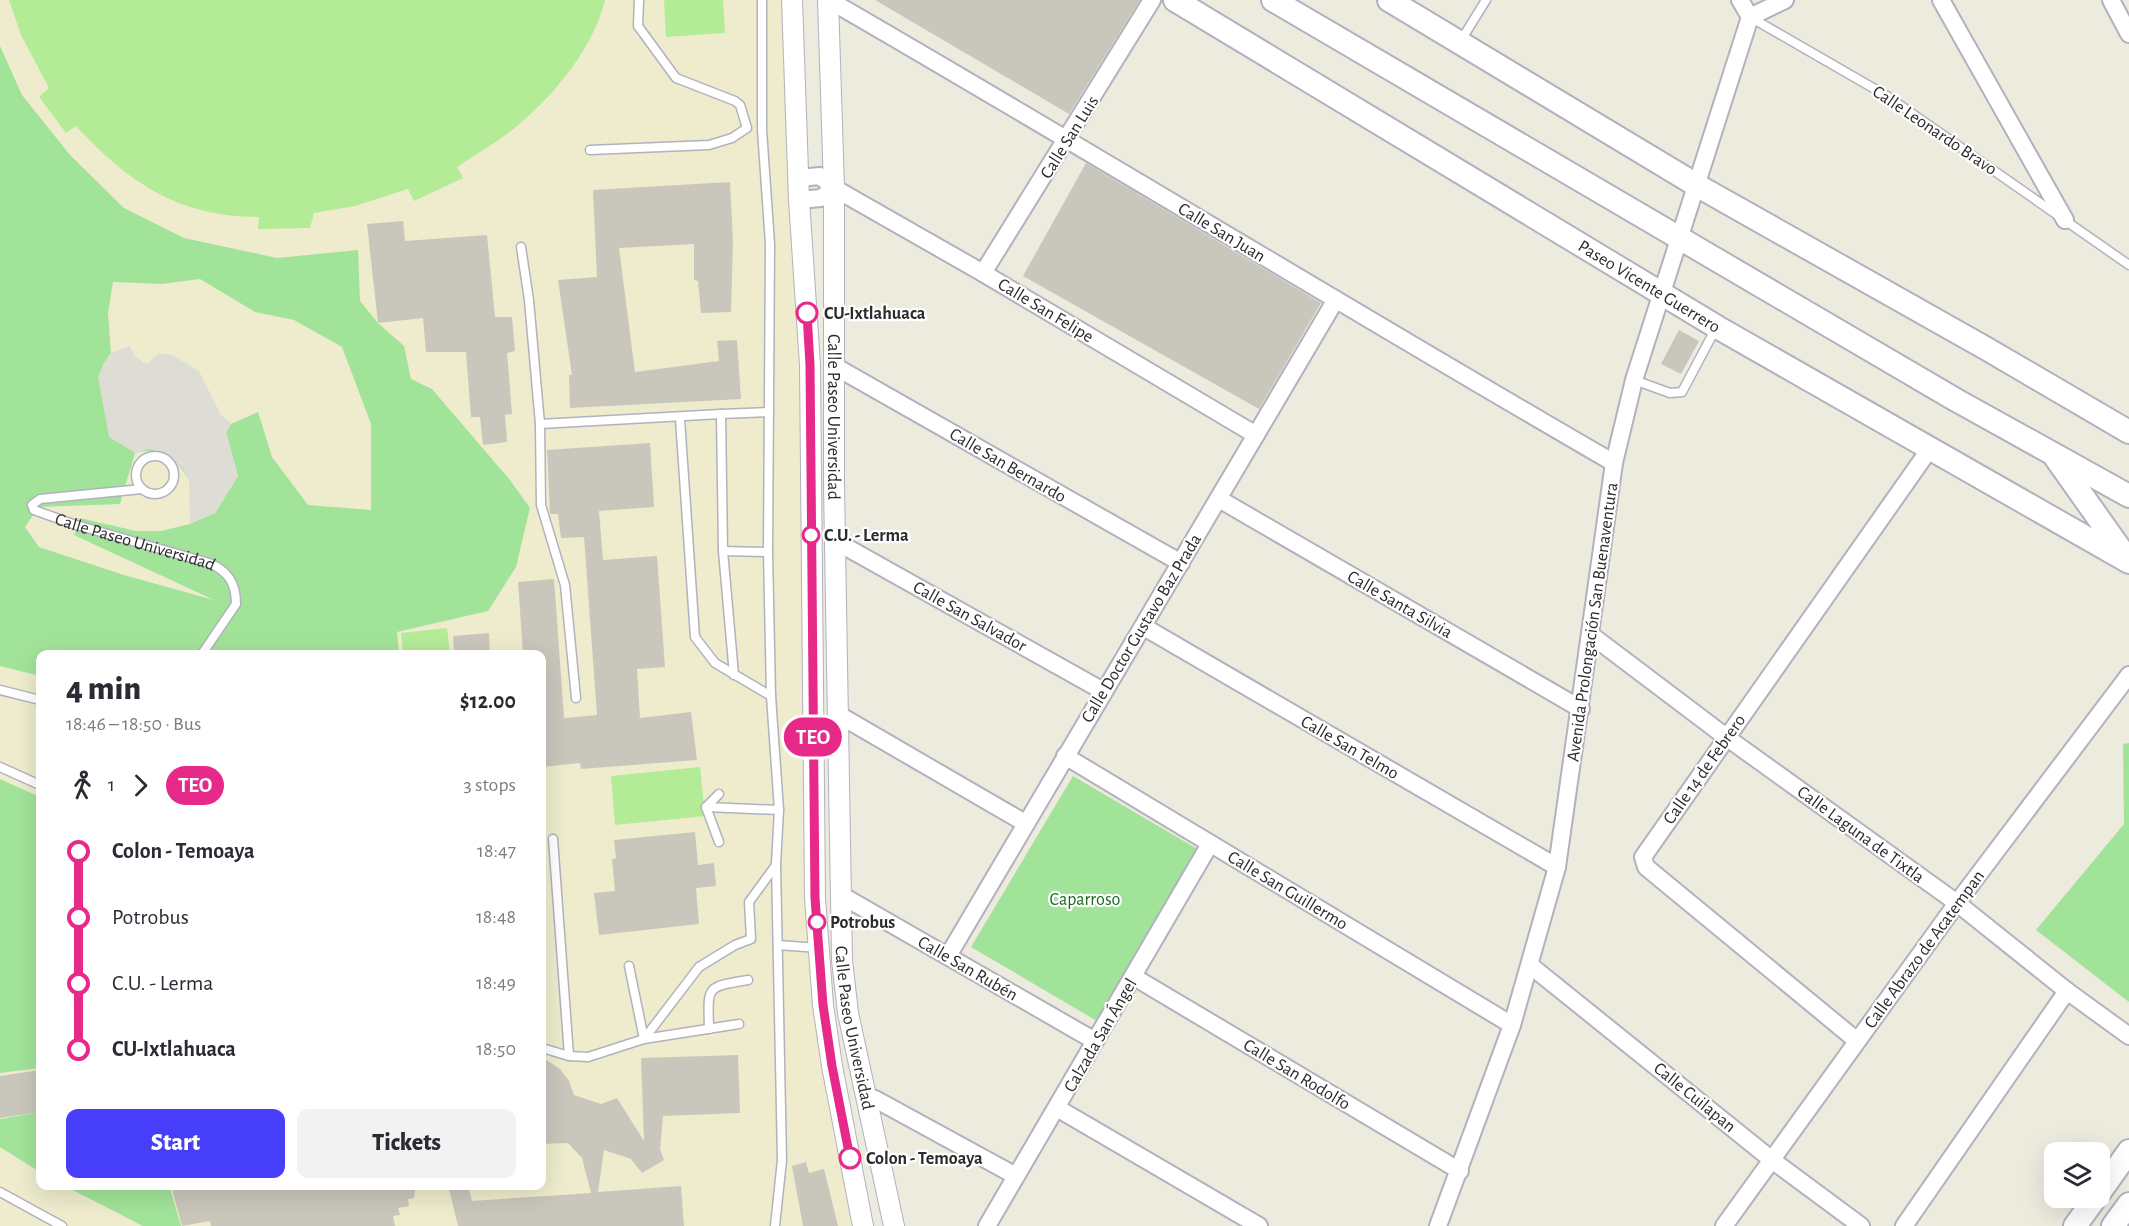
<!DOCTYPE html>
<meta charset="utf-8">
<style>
:root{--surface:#fff;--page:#f2f2f3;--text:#2b2b33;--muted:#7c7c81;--accent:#473efa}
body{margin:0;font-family:"Alegreya Sans",sans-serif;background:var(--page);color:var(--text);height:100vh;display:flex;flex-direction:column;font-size:22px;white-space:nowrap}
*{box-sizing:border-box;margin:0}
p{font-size:20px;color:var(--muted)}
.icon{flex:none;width:33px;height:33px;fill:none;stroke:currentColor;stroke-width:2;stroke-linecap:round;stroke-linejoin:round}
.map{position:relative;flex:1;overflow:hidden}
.details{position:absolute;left:36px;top:650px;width:510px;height:540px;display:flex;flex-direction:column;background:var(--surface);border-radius:12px;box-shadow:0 6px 24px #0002}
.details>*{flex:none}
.badge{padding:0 12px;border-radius:20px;font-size:21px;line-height:39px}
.controls{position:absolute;left:2044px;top:1142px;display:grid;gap:12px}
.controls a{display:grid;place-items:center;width:66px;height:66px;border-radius:12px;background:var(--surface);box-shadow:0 6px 24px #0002;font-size:30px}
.map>.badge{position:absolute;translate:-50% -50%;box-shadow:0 0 0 3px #fff}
.legs{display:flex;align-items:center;gap:9px;height:66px;padding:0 30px;font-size:20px}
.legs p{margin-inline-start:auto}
.headline{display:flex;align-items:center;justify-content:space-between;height:102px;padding:0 30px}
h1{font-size:33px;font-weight:800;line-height:45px}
.cta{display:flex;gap:12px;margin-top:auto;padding:12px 30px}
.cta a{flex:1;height:69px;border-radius:12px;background:var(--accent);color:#fff;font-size:24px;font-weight:800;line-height:69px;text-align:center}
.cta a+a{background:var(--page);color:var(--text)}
ul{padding:0 30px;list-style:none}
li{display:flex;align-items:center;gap:21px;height:66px;font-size:22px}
li i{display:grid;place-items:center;width:9px;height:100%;margin:0 8px;background:currentColor}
li i::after{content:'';width:15px;height:15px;margin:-8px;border:4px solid;border-radius:50%;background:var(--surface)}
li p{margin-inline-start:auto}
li:first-child i{background:linear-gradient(#0000 50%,currentColor 0)}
li:last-child i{background:linear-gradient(currentColor 50%,#0000 0)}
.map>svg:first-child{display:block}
</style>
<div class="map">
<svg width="2129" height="1226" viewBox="0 0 2129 1226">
<rect width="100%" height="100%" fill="#edeade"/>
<!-- education -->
<path fill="#eeeccd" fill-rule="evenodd" d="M0 0H786L800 418 802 850 828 1096 855 1226H0ZM40 654H542V1185H40Z"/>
<!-- green -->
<g fill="#a2e39a" fill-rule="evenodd">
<path d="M0 46 22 95 70 155 124 208 184 238 277 258 358 250 360 301 378 323 404 346 411 379 432 389 510 480 530 508 516 567 488 611 397 632 399 654H40V676L0 666ZM200 279 255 312 294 320 342 347 371 424V510L308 505 272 457 258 412 231 424 226 432 238 476 215 513 190 524 161 531H136L80 518 74 535 214 600 124 575 39 547 25 527 39 507 120 504 135 453C160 446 176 458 189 480L159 423 104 363 111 353 108 313 113 282 162 284Z"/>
<polygon points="2129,743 2129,1002 2036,930 2124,824 2123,744"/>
<polygon points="1073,776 1199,850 1097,1021 971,947"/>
<polygon points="0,779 40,797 40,1068 0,1073"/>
<polygon points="40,1112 40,1172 0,1147 0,1119"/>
<polygon points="63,1185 169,1185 181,1226 143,1226"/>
</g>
<!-- pitch -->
<g fill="#b3eb96">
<path d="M9 0H605C593 50 551 99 511 131 494 144 475 155 457 167L463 178 414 201 408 189 355 206 314 213 310 228 258 229 259 217C178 217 129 183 76 126L66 133 39 97 49 88 21 35Z"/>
<polygon points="664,0 723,0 725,33 666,37"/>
<polygon points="447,628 450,654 403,654 401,633"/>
<polygon points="700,767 705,816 615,825 611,776"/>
</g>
<!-- plaza -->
<polygon fill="#dddcd5" points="130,346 134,355 147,365 158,353 172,355 199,371 221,415 231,424 226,432 238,476 215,513 190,524 189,480 182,468 165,454 149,449 135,453 109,437 98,377 104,363 111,353"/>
<!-- building -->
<g fill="#c9c7bc">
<polygon points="875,0 1140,0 1069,114"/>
<polygon points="1086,163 1321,303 1259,409 1023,276"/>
<polygon points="730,182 733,242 731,312 701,313 698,281 694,280 694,244 619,248 635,372 719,361 717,341 737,340 741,399 570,408 569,375 572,375 558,280 597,277 593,190"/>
<polygon points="403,221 405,241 487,235 495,317 512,317 515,351 507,353 512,414 505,415 507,442 483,445 480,417 471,417 466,352 426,352 423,318 378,323 367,224"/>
<polygon points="1679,330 1699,341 1681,374 1661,364"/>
<polygon points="650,443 654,507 599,511 603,560 657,556 665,667 637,669 640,718 691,712 697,760 581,769 580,763 542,767 542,654 523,654 518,582 554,579 564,718 597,715 584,537 561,538 558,514 550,514 547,450"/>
<polygon points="489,633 490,654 454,654 453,636"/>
<polygon points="695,832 698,865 714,863 716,886 696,888 699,924 599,935 594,893 615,891 612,859 616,858 614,840"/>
<polygon points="738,1055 740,1113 663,1116 660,1149 664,1160 642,1173 631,1159 604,1150 598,1192 681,1186 684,1226 458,1226 448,1185 468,1185 472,1201 591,1193 582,1158 568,1143 542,1144 542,1057 560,1069 569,1081 574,1095 601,1104 617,1098 644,1141 641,1058"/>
<polygon points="40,1070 40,1112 0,1118 0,1076"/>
<polygon points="806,1162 809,1173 824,1169 838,1226 803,1226 792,1166"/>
<polygon points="171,1185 416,1185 414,1198 408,1199 409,1206 398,1208 400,1215 393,1216 395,1226 211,1226 210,1221 182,1226"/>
</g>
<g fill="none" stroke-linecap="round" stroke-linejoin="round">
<defs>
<g id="service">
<polyline points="762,0 762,130 770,244 768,552 771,696 779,810 776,864 782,1160 775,1226"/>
<polyline points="1750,17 1887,96 2129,265"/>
<polyline points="1460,42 1486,0"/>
<polyline points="590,150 709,145 732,138 747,128 740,105 735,101 676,78 638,26 639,0"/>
<polyline points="521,247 529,300 540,424 721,414 723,551 734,675"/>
<polyline points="1634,380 1670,393 1682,392 1716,328"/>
<polyline points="721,414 769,412"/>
<polyline points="680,419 695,637 715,663 771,696"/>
<polyline points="540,424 541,505 565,585 576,698"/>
<circle cx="155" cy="475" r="19"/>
<path id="s1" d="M142 489 40 499 32 505 34 510 73 524 209 563C228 571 236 583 236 604L202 654"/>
<polyline points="723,551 768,552"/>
<polyline points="0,690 40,700"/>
<polyline points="0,767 40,785"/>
<polyline points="719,794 706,807 719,842"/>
<polyline points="706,807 779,810"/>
<polyline points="553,839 569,1056"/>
<polyline points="778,945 819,948"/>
<polyline points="629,966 644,1039 739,1024"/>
<path d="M709 1029C708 986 705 987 748 980"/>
<polyline points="542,1048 569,1056 588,1057 644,1039 699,967 735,945 751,939 749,902 776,865"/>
<polyline points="0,1192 62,1226"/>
</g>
<g id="minor">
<path d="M829 0C1092 152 1351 311 1614 463"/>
<polyline points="1740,0 1750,17"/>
<polyline points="1941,0 2065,220"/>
<polyline points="2111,0 2129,34"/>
<polyline points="1750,17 1785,0"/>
<polyline points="799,178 820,176 834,188 983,273 1256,435"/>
<polyline points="799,200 821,198 834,188"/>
<polyline points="983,273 1152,0"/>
<polyline points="836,367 1181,563"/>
<polyline points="1219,499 1581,709"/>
<polyline points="837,542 1103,691"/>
<polyline points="1144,627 1557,867"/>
<polyline points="1591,635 1726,737 1957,903 2067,991 2129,1036"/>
<polyline points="839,715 1025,823"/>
<polyline points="1065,756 1512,1025"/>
<polyline points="841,895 1095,1041"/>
<polyline points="948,956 1335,301"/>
<polyline points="1531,966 1772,1160 1861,1226"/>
<polyline points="1134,977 1460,1171"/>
<polyline points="1856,1040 1646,867 1643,857 1929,450"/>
<polyline points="875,1099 1016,1176"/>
<polyline points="1057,1108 1259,1226"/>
<polyline points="987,1226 1210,844"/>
<polyline points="1438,1226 1512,1025 1557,867 1614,463 1634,380 1750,17"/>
<polyline points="1724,1226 1957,903 2129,675"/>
<polyline points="1904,1226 2067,991"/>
</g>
<g id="tertiary">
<polyline points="792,0 799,200 810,365 815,898 823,1005 832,1066 863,1226"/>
<path id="s2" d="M828 0 834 188V485L842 960 848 1013 894 1226"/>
</g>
<g id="secondary">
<path id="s3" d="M1175 0 1717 327 2129 562"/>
<polyline points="1273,0 1956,400 2129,496"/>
<polyline points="1389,0 1698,186 1987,349 2129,432"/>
<polyline points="2055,457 2126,557"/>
<polyline points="2100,1192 2129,1151"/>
<polyline points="2075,1226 2096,1197"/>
<polyline points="2113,1226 2129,1204"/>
</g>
</defs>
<!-- service casing -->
<use href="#service" stroke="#b2b1bf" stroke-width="11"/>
<!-- minor casing -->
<use href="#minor" stroke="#b2b1bf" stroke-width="20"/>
<!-- tertiary casing -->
<use href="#tertiary" stroke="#b2b1bf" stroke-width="22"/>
<!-- secondary casing -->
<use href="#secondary" stroke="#b2b1bf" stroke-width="26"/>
<!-- service -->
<use href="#service" stroke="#fff" stroke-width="8"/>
<!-- minor -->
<use href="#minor" stroke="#fff" stroke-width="16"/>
<!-- tertiary -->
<use href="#tertiary" stroke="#fff" stroke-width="20"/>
<!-- secondary -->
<use href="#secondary" stroke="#fff" stroke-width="22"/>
</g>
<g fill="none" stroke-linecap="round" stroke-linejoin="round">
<defs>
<polyline id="line-1" points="807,313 810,365 815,898 823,1005 832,1066 850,1158"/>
</defs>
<!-- line-1 casing -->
<use href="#line-1" stroke="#fff" stroke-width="14"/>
<!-- line-1 -->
<use href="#line-1" stroke="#e7298a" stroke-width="9"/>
</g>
<!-- markers -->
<g fill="#fff" stroke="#e7298a" stroke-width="3">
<circle cx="807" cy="313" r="10"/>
<circle cx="811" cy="535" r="8"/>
<circle cx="817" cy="922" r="8"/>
<circle cx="850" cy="1158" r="10"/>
</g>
<g text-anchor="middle" stroke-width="4.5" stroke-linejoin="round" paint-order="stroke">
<!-- street labels -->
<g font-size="18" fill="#2b2b2b" stroke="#fff">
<text transform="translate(1935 130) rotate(34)" y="6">Calle Leonardo Bravo</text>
<text transform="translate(1069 137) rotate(-58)" y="6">Calle San Luis</text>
<text transform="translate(1222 232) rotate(31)" y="6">Calle San Juan</text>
<text dy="6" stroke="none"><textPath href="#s3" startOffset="554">Paseo Vicente Guerrero</textPath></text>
<text transform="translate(1046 310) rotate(31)" y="6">Calle San Felipe</text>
<text dy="6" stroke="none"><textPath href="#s2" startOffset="417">Calle Paseo Universidad</textPath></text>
<text transform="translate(1008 465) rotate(30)" y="6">Calle San Bernardo</text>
<text dy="6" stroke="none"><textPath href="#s1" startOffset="224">Calle Paseo Universidad</textPath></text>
<text transform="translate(1400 604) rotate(30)" y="6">Calle Santa Silvia</text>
<text transform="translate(970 616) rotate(29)" y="6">Calle San Salvador</text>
<text transform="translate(1592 622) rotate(-82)" y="6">Avenida Prolongación San Buenaventura</text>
<text transform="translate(1141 628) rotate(-59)" y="6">Calle Doctor Gustavo Baz Prada</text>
<text transform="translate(1350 747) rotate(30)" y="6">Calle San Telmo</text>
<text transform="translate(1704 769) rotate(-55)" y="6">Calle 14 de Febrero</text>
<text transform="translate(1861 834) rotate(36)" y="6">Calle Laguna de Tixtla</text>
<text transform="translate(1288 890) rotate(31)" y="6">Calle San Guillermo</text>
<text transform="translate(1924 949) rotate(-54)" y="6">Calle Abrazo de Acatempan</text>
<text transform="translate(968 968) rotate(30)" y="6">Calle San Rubén</text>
<text dy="6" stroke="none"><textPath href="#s2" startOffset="1029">Calle Paseo Universidad</textPath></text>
<text transform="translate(1100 1035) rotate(-60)" y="6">Calzada San Ángel</text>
<text transform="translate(1297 1074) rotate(31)" y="6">Calle San Rodolfo</text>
<text transform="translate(1695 1097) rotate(39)" y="6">Calle Cuilapan</text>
</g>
<!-- stop labels -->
<g font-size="18" font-weight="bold" fill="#2b2b2b" stroke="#fff" text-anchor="start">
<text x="824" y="319">CU-Ixtlahuaca</text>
<text x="824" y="541">C.U. - Lerma</text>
<text x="830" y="928">Potrobus</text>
<text x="866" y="1164">Colon - Temoaya</text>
</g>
<!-- park labels -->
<g font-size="18" fill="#1a691d" stroke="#fff">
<text x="1085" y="905">Caparroso</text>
</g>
</g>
</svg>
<div class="controls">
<a><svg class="icon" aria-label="layers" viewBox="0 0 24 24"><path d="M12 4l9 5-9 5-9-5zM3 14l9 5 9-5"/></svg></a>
</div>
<b class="badge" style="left:813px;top:737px;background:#e7298a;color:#fff">TEO</b>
<section class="details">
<div class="headline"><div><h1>4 min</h1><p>18:46 – 18:50 · Bus</p></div><b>$12.00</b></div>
<div class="legs"><svg class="icon" aria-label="walk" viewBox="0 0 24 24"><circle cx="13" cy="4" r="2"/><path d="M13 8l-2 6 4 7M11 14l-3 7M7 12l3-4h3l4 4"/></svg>1<svg class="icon" aria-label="forward" viewBox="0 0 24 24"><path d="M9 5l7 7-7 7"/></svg><b class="badge" style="background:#e7298a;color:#fff">TEO</b><p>3 stops</p></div>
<ul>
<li><i style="color:#e7298a"></i><b>Colon - Temoaya</b><p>18:47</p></li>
<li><i style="color:#e7298a"></i><span>Potrobus</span><p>18:48</p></li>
<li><i style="color:#e7298a"></i><span>C.U. - Lerma</span><p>18:49</p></li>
<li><i style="color:#e7298a"></i><b>CU-Ixtlahuaca</b><p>18:50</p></li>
</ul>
<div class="cta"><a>Start</a><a>Tickets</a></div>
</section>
</div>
